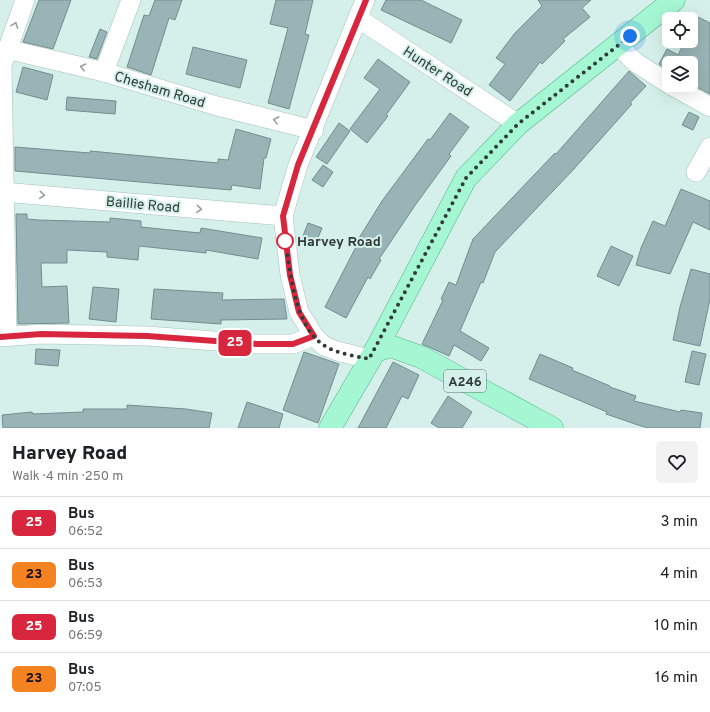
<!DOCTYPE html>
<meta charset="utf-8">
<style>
:root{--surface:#fff;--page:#f2f2f2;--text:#202124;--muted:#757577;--line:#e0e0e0}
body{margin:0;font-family:Overpass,sans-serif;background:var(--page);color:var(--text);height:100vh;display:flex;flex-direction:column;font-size:15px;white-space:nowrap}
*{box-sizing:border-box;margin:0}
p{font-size:13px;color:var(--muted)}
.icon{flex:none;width:22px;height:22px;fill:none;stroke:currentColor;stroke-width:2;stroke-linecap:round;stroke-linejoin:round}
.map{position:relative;height:428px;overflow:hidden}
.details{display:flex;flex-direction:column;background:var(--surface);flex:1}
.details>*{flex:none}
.badge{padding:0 8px;border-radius:6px;font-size:14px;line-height:26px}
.tools{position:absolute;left:662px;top:12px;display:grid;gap:8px}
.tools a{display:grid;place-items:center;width:36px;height:36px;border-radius:6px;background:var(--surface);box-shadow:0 4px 16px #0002;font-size:20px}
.you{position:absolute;width:20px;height:20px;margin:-10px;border:3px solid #fff;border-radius:50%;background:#1a73e8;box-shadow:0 0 0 6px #1a73e833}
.map>.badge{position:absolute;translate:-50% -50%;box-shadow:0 0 0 2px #fff}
.round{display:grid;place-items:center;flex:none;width:42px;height:42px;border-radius:6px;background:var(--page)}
.summary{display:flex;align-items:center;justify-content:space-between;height:68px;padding:0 12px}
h1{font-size:19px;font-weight:800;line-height:30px}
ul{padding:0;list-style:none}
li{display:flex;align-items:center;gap:12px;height:52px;padding:0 12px;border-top:1px solid var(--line)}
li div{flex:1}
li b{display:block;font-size:15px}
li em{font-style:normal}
li .badge{min-width:44px;font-weight:700;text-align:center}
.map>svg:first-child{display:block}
</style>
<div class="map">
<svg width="710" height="428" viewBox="0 0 710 428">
<rect width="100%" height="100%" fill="#d5f0ea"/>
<!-- building -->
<g fill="#99b4b6" stroke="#738d8e">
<polygon points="39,0 71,0 53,49 23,42"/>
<polygon points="155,0 182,0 175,20 169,18 151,75 127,67 144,15 149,16"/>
<polygon points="276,0 313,0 305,34 309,35 289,109 268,103 288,28 270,24"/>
<polygon points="386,0 421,0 462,20 451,43 381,10"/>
<polygon points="538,0 591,0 582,8 590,17 563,39 565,41 542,64 540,62 510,101 489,85 505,64 496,58 515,33 542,6"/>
<polygon points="698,17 710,23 710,94 691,84 691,63 669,63 669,71 659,64 667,49 678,55 685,41 691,41 691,30"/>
<polygon points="100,29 107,32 97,59 89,57"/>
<polygon points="193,47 247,60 240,88 186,74"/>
<polygon points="378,59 410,82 386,115 388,116 367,143 350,129 380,89 364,78"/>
<polygon points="23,67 53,75 47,100 16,92"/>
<polygon points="629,71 646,86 630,103 632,104 573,170 495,252 483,283 481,282 460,331 489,348 481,361 454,345 449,356 422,344 443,300 441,299 449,282 456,285 473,239 555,153 556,154"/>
<polygon points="67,97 116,101 115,114 66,110"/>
<polygon points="689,112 699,117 693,130 682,125"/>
<polygon points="450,113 469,127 449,154 451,156 416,204 379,259 381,260 370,279 368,277 346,318 325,307 360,239 359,238 382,201 428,139 430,140"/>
<polygon points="339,123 350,131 327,164 316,157"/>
<polygon points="236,129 271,139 266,158 264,158 260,189 232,185 231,190 15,171 15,147 90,153 90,151 218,163 218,159 228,160"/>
<polygon points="323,165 333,172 323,187 312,180"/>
<polygon points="681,189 710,201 710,230 693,222 670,274 636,265 641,248 653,221 665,226"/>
<polygon points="16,214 27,214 27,219 38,220 110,222 110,218 141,221 141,227 200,233 201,228 262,238 258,259 206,250 206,253 139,246 138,260 107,257 107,252 67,250 67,263 41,263 42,287 67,286 69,323 18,324"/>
<polygon points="308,223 322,228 314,247 301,241"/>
<polygon points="611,246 633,256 619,286 597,276"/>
<polygon points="691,269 710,274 710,299 700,346 673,340 680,307"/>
<polygon points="93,287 119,289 116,322 89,319"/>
<polygon points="154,289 223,293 222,300 284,299 287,319 221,320 221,324 151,319"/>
<polygon points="36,349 60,350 58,366 35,364"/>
<polygon points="692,351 706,354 699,385 685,382"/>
<polygon points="304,352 339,364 318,423 283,410"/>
<polygon points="540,354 573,368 572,370 610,386 610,387 636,396 634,401 680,412 681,410 702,413 700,428 648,428 641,426 606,414 607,412 529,379"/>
<polygon points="393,362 419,375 408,399 402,396 386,428 358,428"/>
<polygon points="448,396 472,412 462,428 439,428 431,423"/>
<polygon points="247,402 283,414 279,428 238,428"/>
<polygon points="127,405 186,409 212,413 209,428 3,428 2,415 32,412 33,414 83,412 83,409 127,409"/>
</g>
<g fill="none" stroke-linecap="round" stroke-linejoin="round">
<defs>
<g id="minor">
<polyline points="365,0 298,165 283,216 290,275 299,312 314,336 324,346 337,351 369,359"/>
<polyline points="359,19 518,124"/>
<polyline points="618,45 635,62 669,84"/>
<polyline points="6,49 104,72 217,106 314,130"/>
<polyline points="104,72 131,0"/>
<polyline points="671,85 710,107"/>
<polyline points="696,172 710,147"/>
<polyline points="3,192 283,216"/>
<polyline points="7,336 2,65 25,0"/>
<polyline points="0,337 41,334 147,336 257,344 293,344 314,336"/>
</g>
<g id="major">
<polyline points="375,351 390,346 421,357 552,428"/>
<polyline points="330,428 375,351 466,178 518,124 674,0"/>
</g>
</defs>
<!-- minor casing -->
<use href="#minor" stroke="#a5c0ba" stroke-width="20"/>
<!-- major casing -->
<use href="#major" stroke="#55b18a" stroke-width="23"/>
<!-- minor -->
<use href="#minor" stroke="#fff" stroke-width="19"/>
<!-- major -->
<use href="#major" stroke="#a5f6d3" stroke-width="22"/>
</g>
<!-- one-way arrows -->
<defs><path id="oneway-chevron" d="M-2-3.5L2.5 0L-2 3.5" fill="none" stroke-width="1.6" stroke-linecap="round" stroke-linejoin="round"/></defs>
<g stroke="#989e9c">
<use href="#oneway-chevron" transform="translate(15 25) rotate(-69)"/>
<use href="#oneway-chevron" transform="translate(83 67) rotate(-167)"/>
<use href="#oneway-chevron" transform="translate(276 120) rotate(-166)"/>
<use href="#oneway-chevron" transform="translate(42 195) rotate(5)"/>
<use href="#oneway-chevron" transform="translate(199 209) rotate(5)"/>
</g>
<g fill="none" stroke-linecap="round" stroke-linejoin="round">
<defs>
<polyline id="line" points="0,337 41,334 147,336 257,344 293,344 314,336 299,312 290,275 283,216 298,165 366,0"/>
</defs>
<!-- line casing -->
<use href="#line" stroke="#fff" stroke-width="9"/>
<!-- line -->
<use href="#line" stroke="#d7263d" stroke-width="6"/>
<!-- walk -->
<path stroke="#313c39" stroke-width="4" stroke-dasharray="0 7.2" d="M285 241C291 273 294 327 325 346 338 354 355 356 369 359L466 178 518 124 630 36"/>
</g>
<!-- markers -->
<circle fill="#fff" stroke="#d7263d" stroke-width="2" cx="285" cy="241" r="8"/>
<g text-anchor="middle" stroke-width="4" stroke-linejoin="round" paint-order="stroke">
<!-- shield labels -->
<rect fill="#d5f0ea" stroke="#62726e" stroke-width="1" x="444" y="370" width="42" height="22" rx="3"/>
<g font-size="13" font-weight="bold" fill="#313c39">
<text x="465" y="386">A246</text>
</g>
<!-- street labels -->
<g font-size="14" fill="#313c39" stroke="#d5f0ea">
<text transform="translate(438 71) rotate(33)" y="5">Hunter Road</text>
<text transform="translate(160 89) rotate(17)" y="5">Chesham Road</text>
<text transform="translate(143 204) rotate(5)" y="5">Baillie Road</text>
</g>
<!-- stop labels -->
<g font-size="14" font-weight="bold" fill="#313c39" stroke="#d5f0ea" text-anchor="start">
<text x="297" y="246">Harvey Road</text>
</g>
</g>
</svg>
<div class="tools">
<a><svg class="icon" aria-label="locate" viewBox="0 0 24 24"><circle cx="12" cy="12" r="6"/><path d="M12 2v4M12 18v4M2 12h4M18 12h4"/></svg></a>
<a><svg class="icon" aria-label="layers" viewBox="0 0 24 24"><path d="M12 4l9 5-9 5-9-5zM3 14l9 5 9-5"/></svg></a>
</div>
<div class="you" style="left:630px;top:36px"></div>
<b class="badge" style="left:235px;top:343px;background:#d7263d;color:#fff">25</b>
</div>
<section class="details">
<div class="summary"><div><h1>Harvey Road</h1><p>Walk · 4 min · 250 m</p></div><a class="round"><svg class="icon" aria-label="heart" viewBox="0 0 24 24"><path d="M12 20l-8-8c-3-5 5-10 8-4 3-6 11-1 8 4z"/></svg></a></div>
<ul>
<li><span class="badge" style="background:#d7263d;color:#fff">25</span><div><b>Bus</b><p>06:52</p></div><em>3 min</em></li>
<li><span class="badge" style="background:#f58220;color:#111">23</span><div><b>Bus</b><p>06:53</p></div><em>4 min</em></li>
<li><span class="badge" style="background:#d7263d;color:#fff">25</span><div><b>Bus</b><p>06:59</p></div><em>10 min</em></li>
<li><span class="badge" style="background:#f58220;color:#111">23</span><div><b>Bus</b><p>07:05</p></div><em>16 min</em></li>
</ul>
</section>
